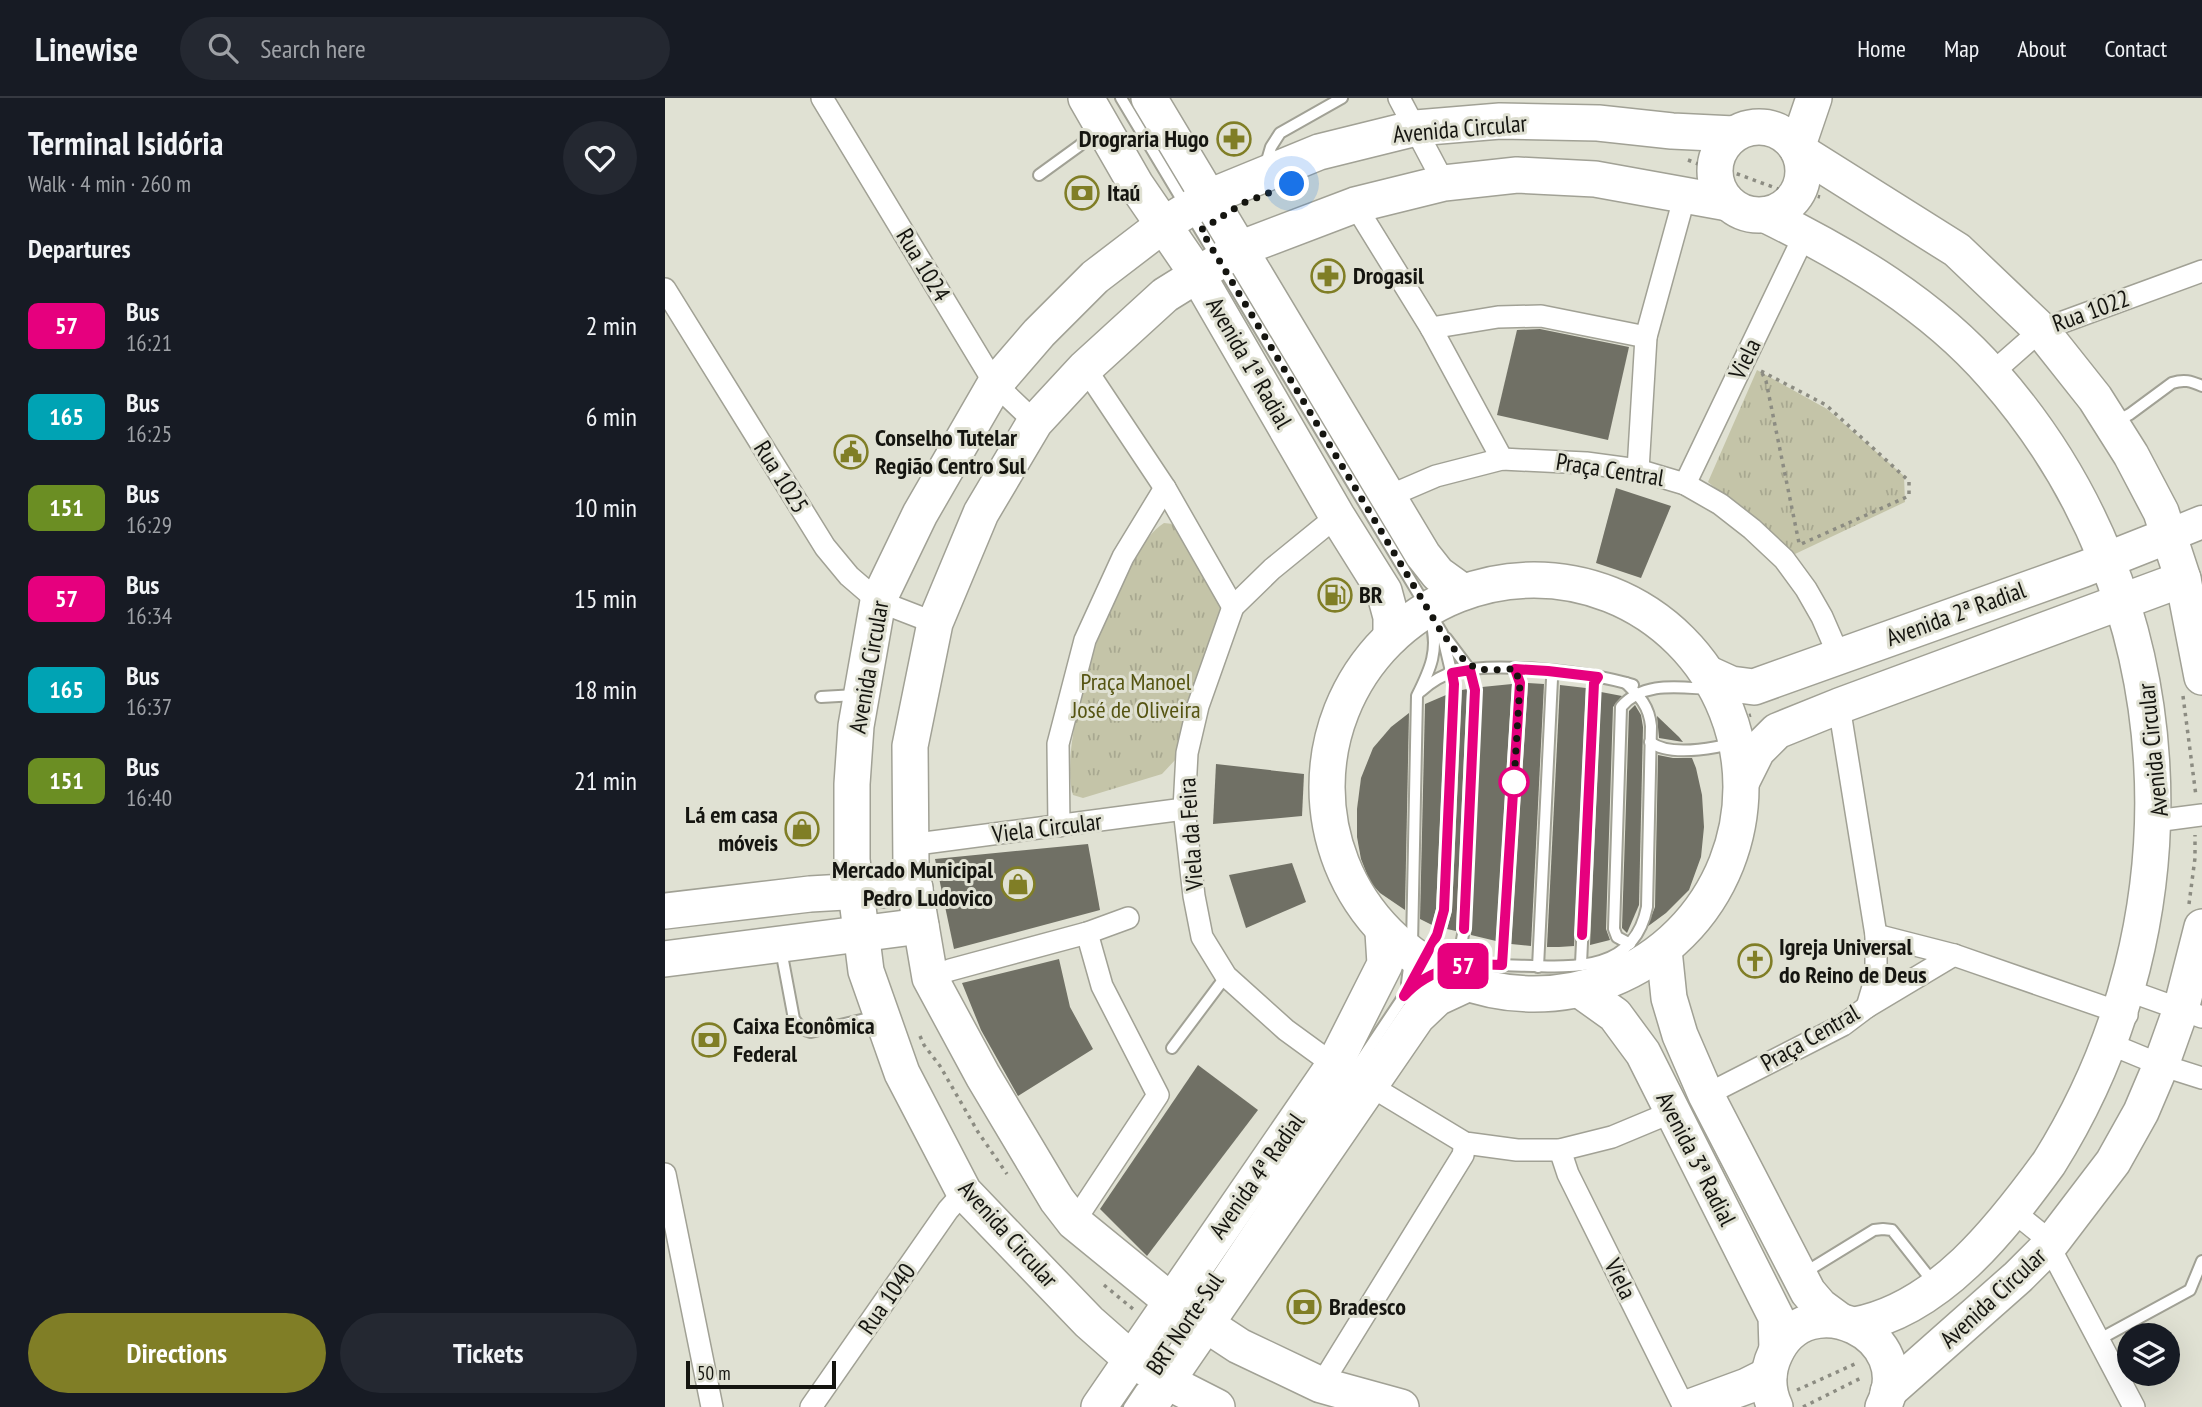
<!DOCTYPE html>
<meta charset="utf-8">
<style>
:root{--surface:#171b24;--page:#242831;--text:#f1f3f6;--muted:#9ea1a6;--line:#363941;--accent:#807e26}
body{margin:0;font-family:"PT Sans Narrow",sans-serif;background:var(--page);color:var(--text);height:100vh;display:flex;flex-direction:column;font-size:26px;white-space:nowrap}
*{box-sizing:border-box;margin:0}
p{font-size:23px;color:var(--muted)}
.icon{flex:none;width:38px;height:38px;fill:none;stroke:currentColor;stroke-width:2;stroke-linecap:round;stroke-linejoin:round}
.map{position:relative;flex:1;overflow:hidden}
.drawer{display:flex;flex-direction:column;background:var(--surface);width:665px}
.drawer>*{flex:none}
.badge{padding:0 14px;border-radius:10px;font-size:24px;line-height:46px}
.tools{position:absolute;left:1452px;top:1225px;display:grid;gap:14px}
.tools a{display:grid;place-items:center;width:63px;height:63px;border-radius:50%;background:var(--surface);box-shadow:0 7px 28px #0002;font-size:35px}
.scale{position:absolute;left:21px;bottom:18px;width:150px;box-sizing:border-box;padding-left:7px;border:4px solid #151510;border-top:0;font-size:19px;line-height:24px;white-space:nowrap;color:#151510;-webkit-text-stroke:5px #e0e1d3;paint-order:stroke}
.you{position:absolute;width:35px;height:35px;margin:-18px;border:5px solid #fff;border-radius:50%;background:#1a73e8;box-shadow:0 0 0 10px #1a73e833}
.map>.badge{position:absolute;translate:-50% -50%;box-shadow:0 0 0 4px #fff}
h2{padding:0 28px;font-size:26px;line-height:63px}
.round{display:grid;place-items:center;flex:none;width:74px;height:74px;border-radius:37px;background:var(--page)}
.summary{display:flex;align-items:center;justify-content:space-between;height:119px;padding:0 28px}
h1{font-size:33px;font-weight:800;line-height:52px}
.action{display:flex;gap:14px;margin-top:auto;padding:14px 28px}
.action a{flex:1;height:80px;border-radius:42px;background:var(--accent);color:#fff;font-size:28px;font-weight:800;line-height:80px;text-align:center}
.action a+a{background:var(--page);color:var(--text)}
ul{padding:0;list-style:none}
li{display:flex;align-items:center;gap:21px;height:91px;padding:0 28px}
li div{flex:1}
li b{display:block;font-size:26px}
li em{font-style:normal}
li .badge{min-width:77px;font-weight:700;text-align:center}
header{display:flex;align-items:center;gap:42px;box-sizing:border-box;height:98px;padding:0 35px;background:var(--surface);border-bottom:2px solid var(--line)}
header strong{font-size:33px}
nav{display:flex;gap:38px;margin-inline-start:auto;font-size:24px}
.search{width:490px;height:63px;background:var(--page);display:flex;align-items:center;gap:18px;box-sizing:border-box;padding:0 24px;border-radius:38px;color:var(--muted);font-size:26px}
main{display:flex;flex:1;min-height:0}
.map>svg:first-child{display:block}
</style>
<header>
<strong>Linewise</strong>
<div class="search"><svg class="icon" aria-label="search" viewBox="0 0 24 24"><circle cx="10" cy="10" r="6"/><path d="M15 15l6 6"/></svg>Search here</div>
<nav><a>Home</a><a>Map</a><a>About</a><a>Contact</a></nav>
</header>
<main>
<section class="drawer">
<div class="summary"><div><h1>Terminal Isidória</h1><p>Walk · 4 min · 260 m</p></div><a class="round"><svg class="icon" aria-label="heart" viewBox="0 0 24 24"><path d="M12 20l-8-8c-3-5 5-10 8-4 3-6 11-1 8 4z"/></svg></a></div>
<h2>Departures</h2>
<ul>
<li><span class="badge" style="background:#e6007e;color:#fff">57</span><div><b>Bus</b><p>16:21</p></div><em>2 min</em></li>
<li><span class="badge" style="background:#00a3b4;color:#fff">165</span><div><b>Bus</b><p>16:25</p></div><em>6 min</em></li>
<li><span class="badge" style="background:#6b8e23;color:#fff">151</span><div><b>Bus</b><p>16:29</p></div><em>10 min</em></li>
<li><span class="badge" style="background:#e6007e;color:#fff">57</span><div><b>Bus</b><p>16:34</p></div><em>15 min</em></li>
<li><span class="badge" style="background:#00a3b4;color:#fff">165</span><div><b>Bus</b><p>16:37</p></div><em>18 min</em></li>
<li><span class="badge" style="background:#6b8e23;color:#fff">151</span><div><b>Bus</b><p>16:40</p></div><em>21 min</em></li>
</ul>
<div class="action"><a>Directions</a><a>Tickets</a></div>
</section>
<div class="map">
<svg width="1537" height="1309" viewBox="0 0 1537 1309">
<defs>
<pattern id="park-tufts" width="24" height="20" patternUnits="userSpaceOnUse" patternTransform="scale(1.75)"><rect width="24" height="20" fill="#c4c4a8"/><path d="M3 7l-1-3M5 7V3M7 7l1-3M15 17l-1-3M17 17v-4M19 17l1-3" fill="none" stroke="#a8a890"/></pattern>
</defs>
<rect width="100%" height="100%" fill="#e0e1d3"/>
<!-- park -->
<g fill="url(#park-tufts)">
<polygon points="1092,272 1162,311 1239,378 1240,404 1130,456 1043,384"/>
<path d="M499 425 508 426 515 431 556 508 557 519 531 583 511 661 497 676 418 700 408 697C391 644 451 455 499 425Z"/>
</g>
<!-- building -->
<g fill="#707065">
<polygon points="875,231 964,249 943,342 832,317 852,232"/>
<polygon points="951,390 1006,408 976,480 931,465"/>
<polygon points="863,585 879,586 866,848 846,846"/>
<polygon points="847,586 831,843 806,837 817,589"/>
<polygon points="895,587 921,590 909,848 894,849 882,849"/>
<polygon points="802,591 802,593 791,833 782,831 787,812 797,592"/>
<polygon points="936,594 957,598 948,609 941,831 945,842 925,847"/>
<polygon points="781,597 771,811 767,827 755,821 760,606"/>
<polygon points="970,607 976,617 978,629 974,807 962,835 957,830 964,613"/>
<polygon points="744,615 740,812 715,795 705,784 696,761 692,739 692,711 696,680 708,650 726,629"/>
<polygon points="992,618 1014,639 1018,644 994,640"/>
<polygon points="993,657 1008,660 1027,660 1031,670 1037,697 1039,729 1036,759 1024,792 1001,815 982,829 990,809"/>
<polygon points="551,666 639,676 637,718 548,726"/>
<polygon points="423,746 435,812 289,851 270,761"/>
<polygon points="627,765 641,804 581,830 564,777"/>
<polygon points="394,861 405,909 428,951 353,998 316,932 297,885"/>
<polygon points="533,967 593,1012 482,1158 435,1111"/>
</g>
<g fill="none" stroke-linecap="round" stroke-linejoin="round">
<defs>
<g id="lane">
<polyline points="456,0 777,535 789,586 779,812 772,837 739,898 528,1214"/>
<polyline points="601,66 606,49 615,35 677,0"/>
<polyline points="374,77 414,48 432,32"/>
<path d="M1452 323 1465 316 1507 285C1519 281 1526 283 1537 288"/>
<polyline points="781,540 805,572 810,592 799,831 794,858 789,870"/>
<path d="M756 593C765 585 777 577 789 574 832 563 925 574 968 587"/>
<polyline points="156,599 191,597"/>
<path d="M985 644C1009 662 1065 647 1092 639"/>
<path d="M965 846 952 839 949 831 956 609C979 582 1016 590 1047 591"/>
<polyline points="116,852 129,921 137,931 146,934 213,918"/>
<polyline points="916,866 929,585 933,579"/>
<polyline points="837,867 855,585 850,571"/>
<polyline points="873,869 887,581 891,574"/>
<path d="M742 885 747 847 752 598C765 572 775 551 765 521"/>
<path d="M746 891C803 829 960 920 982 809L986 628C984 608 975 599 961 585"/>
<polyline points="507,950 561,878"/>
<polyline points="1139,1175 1209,1132 1218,1131 1227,1132 1268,1184"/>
<polyline points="1433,1242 1525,1192 1537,1163"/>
<polyline points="464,1309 476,1291"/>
</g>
<g id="street">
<polyline points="157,0 330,286 370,324"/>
<polyline points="734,0 779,85"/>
<polyline points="690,107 766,230 837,361"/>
<polyline points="0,191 160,449 184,478 213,503 270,525"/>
<polyline points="766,230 833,219 876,218 981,239"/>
<polyline points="420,270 500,390 568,509"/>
<polyline points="1327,275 1376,232 1537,173"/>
<polyline points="973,372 981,239 1020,97"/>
<polyline points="1020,386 1140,136"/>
<polyline points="722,399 771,378 837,361 921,365 973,372 1020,386 1055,406 1087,431 1119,461 1141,491 1157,519 1174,558"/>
<polyline points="1174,608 1211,837 1211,879 1202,909"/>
<polyline points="1498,722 1537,717"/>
<polyline points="394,728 393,646 420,542 458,459 500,390"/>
<polyline points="244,747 519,711"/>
<polyline points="1211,837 1289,857 1462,917"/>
<polyline points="265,880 285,872 422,835 463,820"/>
<polyline points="1470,895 1537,919"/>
<polyline points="1450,948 1496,967 1537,980"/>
<polyline points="669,967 621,932 561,878 537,839 529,798 519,711 522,655 533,608 568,509 607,471 672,418"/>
<polyline points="704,987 800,1045 852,1052 895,1052 947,1039 1007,1014"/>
<polyline points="1041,997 1178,927 1202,909 1289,857"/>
<polyline points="895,1052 903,1076 1019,1309"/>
<polyline points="0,1076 47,1309"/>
<polyline points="1349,1114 1375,1135 1384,1148 1469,1309"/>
<polyline points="409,1124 493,997 437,888 422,835"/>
<polyline points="656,1287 798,1057 800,1045"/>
<polyline points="146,1309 283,1112 299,1094"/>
</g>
<polyline id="secondary" points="1505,437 1537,424"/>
<g id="primary">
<polyline points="421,0 471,87 532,176 672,418 719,493 726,519 726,539"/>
<polyline points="484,0 758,457 773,476 798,494"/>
<circle cx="1094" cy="73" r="44"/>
<polyline points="1132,50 1149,0"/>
<polyline points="1133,52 1292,152 1376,232 1430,300 1466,357 1496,414 1518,481 1537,579"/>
<path d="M1101 117C1184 158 1266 206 1328 277 1523 498 1537 821 1384 1065 1336 1131 1274 1211 1190 1227"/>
<circle cx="869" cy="689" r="207"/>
<polyline points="1044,576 1066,586 1089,589 1419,471 1505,437"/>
<polyline points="1078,681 1092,653 1112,633 1174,608 1518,481"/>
<polyline points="0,813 145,796 250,790"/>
<polyline points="999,852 1004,900 1015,937 1041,997 1143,1194 1155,1208 1174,1222"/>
<polyline points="0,861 256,828"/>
<polyline points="915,892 950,917 978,955 1111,1219 1112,1251"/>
<polyline points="1223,1294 1353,1179 1384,1148 1448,1064 1476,1014 1496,967 1516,911 1537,829"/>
<polyline points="434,1309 669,967 720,866 718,834"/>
<polyline points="484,1309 752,919 772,900 800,887"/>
<polyline points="552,1309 501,1283 466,1261 424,1224 299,1094 237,975 201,873 187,762 187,686 191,628 213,503 255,416 330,286 374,235 430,179 498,127 544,99 654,54 751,30 835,23 933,25 1007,33 1069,36"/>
<polyline points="736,1309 656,1287 574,1248 507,1204 409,1124 392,1102 318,978 265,880 246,769 245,648 270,525 316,415 370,324 420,270 500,197 574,151 690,107 779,85 852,77 930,81 1063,105"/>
<polyline points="1025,1309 1082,1288 1104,1277"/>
<path d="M1110 1309C1102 1292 1102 1273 1110 1256 1142 1184 1255 1237 1218 1309"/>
</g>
</defs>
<!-- lane casing -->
<use href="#lane" stroke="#a1a195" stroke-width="14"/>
<!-- street casing -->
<use href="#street" stroke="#a1a195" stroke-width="24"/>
<!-- secondary casing -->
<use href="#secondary" stroke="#a1a195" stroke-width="35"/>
<!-- primary casing -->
<use href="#primary" stroke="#a1a195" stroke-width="38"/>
<!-- path -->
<g stroke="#8c8c82" stroke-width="3.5" stroke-dasharray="3.5 5" stroke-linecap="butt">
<polyline points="1023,62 1049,72 1067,74 1116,92 1126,91 1155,99"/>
<polyline points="1096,273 1161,307 1244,383 1244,398 1134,447"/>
<polyline points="1097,275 1101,283 1134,445"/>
<polyline points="1518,598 1531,698"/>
<polyline points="1068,623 1086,617"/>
<polyline points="1524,806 1530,760 1530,737"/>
<polyline points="255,938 259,947 275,968 313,1034 342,1076"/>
<polyline points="439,1187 468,1211"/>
<polyline points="1132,1292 1192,1265"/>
<polyline points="1138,1309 1198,1279"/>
</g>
<!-- lane -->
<use href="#lane" stroke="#fff" stroke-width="10"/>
<!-- street -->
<use href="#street" stroke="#fff" stroke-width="21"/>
<!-- secondary -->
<use href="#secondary" stroke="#fff" stroke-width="32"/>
<!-- primary -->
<use href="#primary" stroke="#fff" stroke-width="35"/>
</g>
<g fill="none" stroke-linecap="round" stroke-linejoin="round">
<defs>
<path id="line" d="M799 831 810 592 805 572 787 575 789 586 779 812 772 837 739 898C765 869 799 865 837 867L855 585 850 571 883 573 933 579 929 585 917 837"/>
</defs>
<!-- line casing -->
<use href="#line" stroke="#fff" stroke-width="16"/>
<!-- line -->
<use href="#line" stroke="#e6007e" stroke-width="10"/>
<!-- walk -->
<path stroke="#151510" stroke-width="7" stroke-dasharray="0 12.6" d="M627 86 578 105 536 132 777 535C787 547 798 567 815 571 825 573 839 571 850 571L855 585 849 684"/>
</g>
<!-- icons -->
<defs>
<symbol id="pharmacy-ring" viewBox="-11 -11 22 22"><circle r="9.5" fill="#e0e1d3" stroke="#807e26" stroke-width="1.5"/><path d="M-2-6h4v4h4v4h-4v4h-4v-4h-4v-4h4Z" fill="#807e26"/></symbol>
<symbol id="bank-ring" viewBox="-11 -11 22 22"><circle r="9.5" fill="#e0e1d3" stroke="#807e26" stroke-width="1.5"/><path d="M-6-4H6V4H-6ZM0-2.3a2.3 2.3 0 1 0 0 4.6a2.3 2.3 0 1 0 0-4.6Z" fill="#807e26"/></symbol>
<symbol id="civic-ring" viewBox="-11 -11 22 22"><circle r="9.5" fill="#e0e1d3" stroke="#807e26" stroke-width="1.5"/><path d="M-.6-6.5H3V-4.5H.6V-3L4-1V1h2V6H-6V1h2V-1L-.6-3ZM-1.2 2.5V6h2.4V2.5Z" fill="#807e26"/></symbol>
<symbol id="fuel-ring" viewBox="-11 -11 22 22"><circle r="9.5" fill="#e0e1d3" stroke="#807e26" stroke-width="1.5"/><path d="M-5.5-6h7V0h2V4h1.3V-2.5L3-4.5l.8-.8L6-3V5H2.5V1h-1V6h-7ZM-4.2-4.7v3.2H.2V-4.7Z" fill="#807e26"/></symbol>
<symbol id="shop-ring" viewBox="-11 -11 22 22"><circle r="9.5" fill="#e0e1d3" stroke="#807e26" stroke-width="1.5"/><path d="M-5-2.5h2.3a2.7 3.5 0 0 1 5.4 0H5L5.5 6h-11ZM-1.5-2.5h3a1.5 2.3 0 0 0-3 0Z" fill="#807e26"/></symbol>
<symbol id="church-ring" viewBox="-11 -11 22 22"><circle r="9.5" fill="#e0e1d3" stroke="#807e26" stroke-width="1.5"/><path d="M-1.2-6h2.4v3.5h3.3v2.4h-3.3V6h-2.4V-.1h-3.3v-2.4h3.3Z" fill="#807e26"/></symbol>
</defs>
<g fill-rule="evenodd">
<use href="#pharmacy-ring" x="550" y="22" width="38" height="38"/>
<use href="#bank-ring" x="398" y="76" width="38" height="38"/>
<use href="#pharmacy-ring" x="644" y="159" width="38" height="38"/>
<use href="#civic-ring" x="167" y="335" width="38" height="38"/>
<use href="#fuel-ring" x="651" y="478" width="38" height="38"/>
<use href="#shop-ring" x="118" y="712" width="38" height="38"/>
<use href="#shop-ring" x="334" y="767" width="38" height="38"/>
<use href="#church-ring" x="1071" y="844" width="38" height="38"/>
<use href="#bank-ring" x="25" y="923" width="38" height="38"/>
<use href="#bank-ring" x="620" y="1190" width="38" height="38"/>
</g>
<!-- markers -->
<circle fill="#fff" stroke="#e6007e" stroke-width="3.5" cx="849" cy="684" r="14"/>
<g text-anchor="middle" stroke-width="6" stroke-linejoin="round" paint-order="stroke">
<!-- street labels -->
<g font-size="24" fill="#151510" stroke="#e0e1d3">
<text transform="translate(795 31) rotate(-5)" y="8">Avenida Circular</text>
<text transform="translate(258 167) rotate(59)" y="8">Rua 1024</text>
<text transform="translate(1426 213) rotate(-20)" y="8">Rua 1022</text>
<text transform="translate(1080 261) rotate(-64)" y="8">Viela</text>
<text transform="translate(584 265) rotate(60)" y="8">Avenida 1ª Radial</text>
<text transform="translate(945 372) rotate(9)" y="8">Praça Central</text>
<text transform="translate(116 379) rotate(58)" y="8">Rua 1025</text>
<text transform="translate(1291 516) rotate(-20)" y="8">Avenida 2ª Radial</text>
<text transform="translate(204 569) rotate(-80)" y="8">Avenida Circular</text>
<text transform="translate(1488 652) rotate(-96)" y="8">Avenida Circular</text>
<text transform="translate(382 730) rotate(-7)" y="8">Viela Circular</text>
<text transform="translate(526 736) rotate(-94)" y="8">Viela da Feira</text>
<text transform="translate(1145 940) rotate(-30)" y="8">Praça Central</text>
<text transform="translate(1031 1061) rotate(63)" y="8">Avenida 3ª Radial</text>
<text transform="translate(592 1078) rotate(-55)" y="8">Avenida 4ª Radial</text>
<text transform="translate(343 1136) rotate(48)" y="8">Avenida Circular</text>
<text transform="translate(955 1181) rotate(64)" y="8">Viela</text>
<text transform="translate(1328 1200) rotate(-43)" y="8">Avenida Circular</text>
<text transform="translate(222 1201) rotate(-55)" y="8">Rua 1040</text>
<text transform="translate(520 1226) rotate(-56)" y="8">BRT Norte-Sul</text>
</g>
<!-- poi labels -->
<g font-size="24" font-weight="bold" fill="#151510" stroke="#e0e1d3" text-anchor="start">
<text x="544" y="49" text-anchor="end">Drograria Hugo</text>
<text x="442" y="103">Itaú</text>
<text x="688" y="186">Drogasil</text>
<text x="210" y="348">Conselho Tutelar<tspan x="210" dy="28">Região Centro Sul</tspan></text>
<text x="694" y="505">BR</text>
<text x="113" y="725" text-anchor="end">Lá em casa<tspan x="113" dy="28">móveis</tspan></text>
<text x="328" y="780" text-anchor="end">Mercado Municipal<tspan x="328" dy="28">Pedro Ludovico</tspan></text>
<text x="1114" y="857">Igreja Universal<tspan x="1114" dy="28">do Reino de Deus</tspan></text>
<text x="68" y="936">Caixa Econômica<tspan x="68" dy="28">Federal</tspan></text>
<text x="664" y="1217">Bradesco</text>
</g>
<!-- park labels -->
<g font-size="24" fill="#555412" stroke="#e0e1d3">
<text x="471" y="592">Praça Manoel<tspan x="471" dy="28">José de Oliveira</tspan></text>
</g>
</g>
</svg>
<div class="tools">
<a><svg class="icon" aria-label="layers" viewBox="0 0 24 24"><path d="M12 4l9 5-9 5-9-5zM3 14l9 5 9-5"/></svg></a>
</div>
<div class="scale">50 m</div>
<div class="you" style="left:627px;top:86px"></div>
<b class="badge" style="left:798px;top:868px;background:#e6007e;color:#fff">57</b>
</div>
</main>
